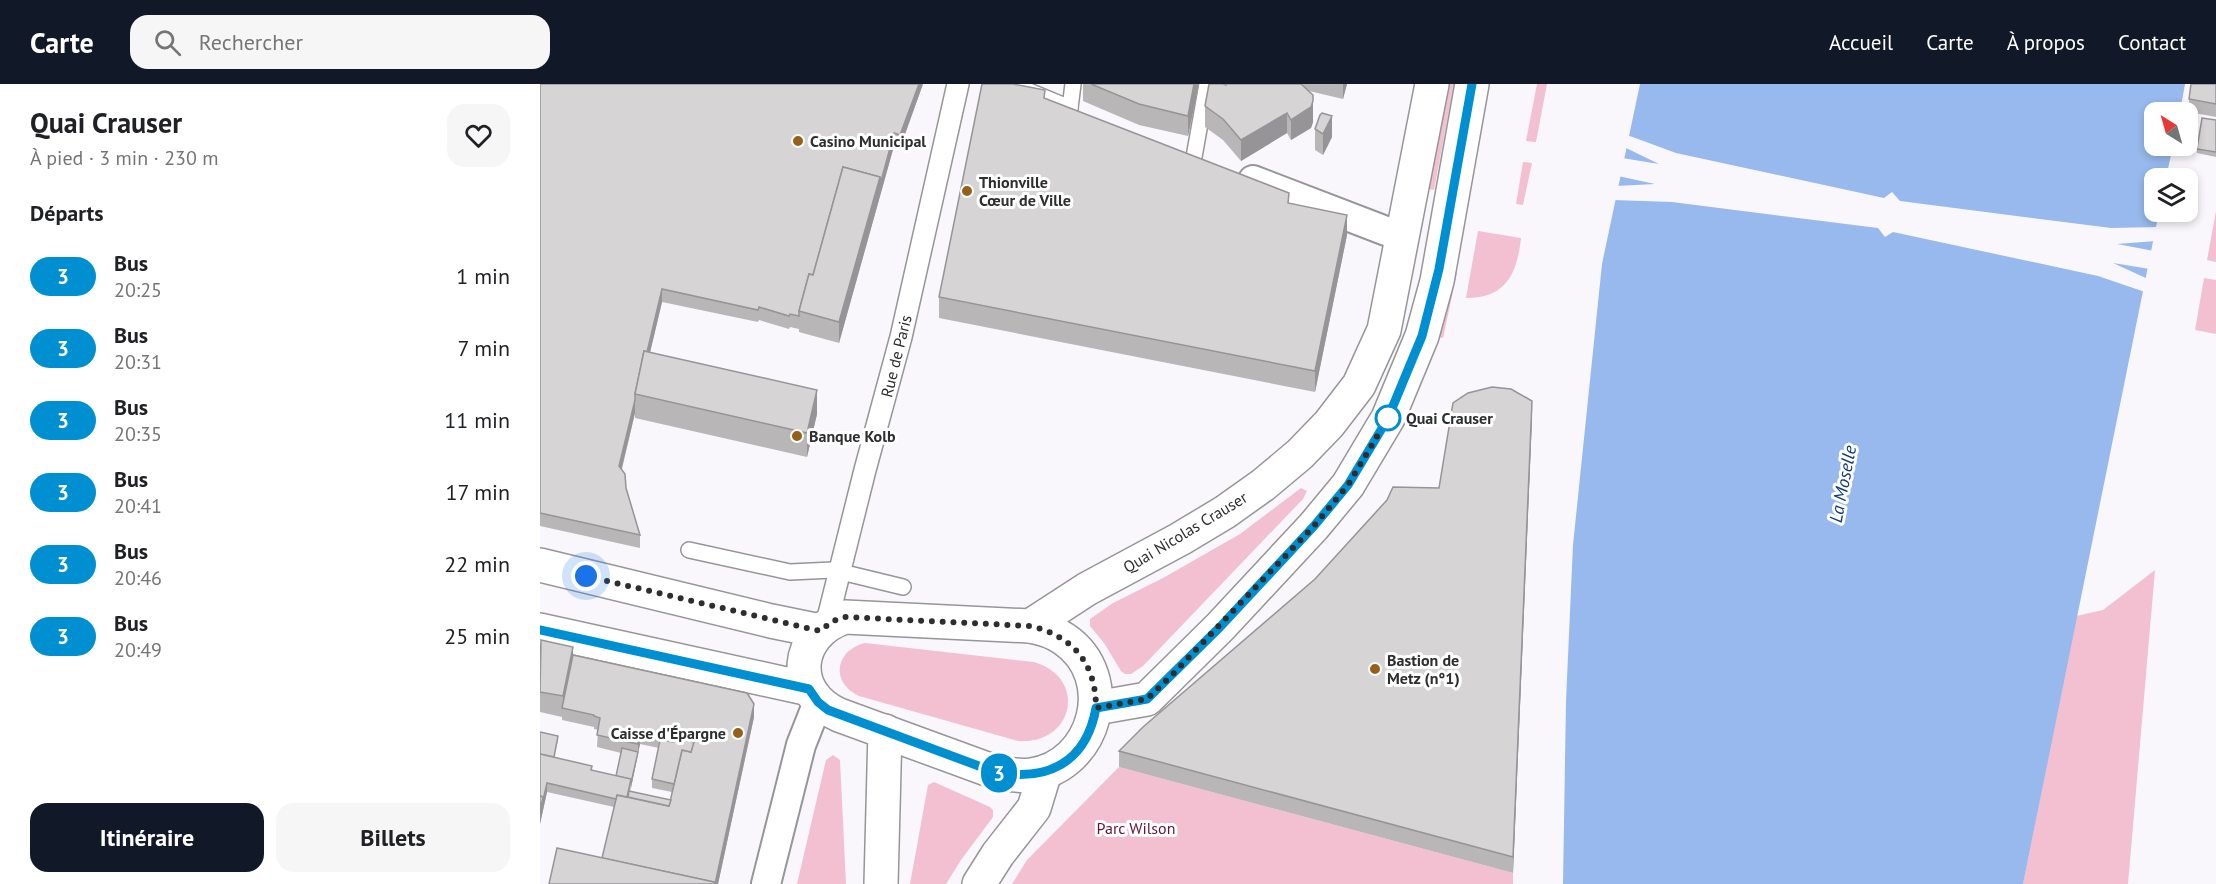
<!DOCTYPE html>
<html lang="fr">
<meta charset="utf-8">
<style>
:root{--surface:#fff;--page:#f6f6f6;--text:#202124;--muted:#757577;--accent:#111827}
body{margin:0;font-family:"PT Sans",sans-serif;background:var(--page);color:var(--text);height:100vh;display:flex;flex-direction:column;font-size:22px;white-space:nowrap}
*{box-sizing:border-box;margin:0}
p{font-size:20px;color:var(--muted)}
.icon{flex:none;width:33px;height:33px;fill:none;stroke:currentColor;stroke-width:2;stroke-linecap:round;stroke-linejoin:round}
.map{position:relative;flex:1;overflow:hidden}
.details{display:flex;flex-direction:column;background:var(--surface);width:540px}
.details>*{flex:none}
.badge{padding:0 12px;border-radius:20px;font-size:21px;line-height:39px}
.needle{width:39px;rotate:323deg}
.controls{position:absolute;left:1604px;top:18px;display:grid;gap:12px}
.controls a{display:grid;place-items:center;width:54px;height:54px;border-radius:12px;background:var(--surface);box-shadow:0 3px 9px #0003;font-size:30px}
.you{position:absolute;width:30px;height:30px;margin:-15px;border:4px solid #fff;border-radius:50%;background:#1a73e8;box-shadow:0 0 0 9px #1a73e833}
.map>.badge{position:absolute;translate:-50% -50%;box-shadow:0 0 0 3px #fff}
h2{padding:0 30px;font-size:22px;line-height:54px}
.round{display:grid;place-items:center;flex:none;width:63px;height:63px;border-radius:18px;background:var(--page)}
.head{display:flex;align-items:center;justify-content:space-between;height:102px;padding:0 30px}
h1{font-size:28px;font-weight:700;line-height:45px}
.action{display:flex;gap:12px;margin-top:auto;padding:12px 30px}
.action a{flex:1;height:69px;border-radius:18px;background:var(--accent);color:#fff;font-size:24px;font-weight:700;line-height:69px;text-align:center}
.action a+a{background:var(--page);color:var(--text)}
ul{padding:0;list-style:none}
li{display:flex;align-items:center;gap:18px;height:72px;padding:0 30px}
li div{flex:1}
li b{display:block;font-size:22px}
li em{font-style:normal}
li .badge{min-width:66px;font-weight:700;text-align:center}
header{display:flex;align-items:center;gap:36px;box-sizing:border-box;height:84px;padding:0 30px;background:var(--accent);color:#fff}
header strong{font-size:28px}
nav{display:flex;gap:33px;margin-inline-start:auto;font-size:21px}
.search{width:420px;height:54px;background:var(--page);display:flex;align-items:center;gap:15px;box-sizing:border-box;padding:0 21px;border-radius:18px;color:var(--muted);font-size:22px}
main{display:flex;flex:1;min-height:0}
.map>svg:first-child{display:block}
</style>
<header>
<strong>Carte</strong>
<div class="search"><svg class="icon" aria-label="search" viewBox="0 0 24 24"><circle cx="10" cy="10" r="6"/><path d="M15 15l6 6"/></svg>Rechercher</div>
<nav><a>Accueil</a><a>Carte</a><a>À propos</a><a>Contact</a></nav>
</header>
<main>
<section class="details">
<div class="head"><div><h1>Quai Crauser</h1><p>À pied · 3 min · 230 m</p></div><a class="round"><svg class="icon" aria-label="heart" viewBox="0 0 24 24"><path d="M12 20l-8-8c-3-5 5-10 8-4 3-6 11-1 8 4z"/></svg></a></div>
<h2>Départs</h2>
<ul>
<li><span class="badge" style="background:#008fd0;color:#fff">3</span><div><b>Bus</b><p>20:25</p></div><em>1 min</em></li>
<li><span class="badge" style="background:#008fd0;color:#fff">3</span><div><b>Bus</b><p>20:31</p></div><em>7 min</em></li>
<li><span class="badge" style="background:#008fd0;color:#fff">3</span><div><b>Bus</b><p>20:35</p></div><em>11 min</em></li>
<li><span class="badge" style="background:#008fd0;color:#fff">3</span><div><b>Bus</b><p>20:41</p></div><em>17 min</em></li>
<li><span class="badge" style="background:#008fd0;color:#fff">3</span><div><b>Bus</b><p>20:46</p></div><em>22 min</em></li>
<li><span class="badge" style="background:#008fd0;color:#fff">3</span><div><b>Bus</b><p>20:49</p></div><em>25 min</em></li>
</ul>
<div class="action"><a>Itinéraire</a><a>Billets</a></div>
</section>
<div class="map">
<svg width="1676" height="800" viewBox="0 0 1676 800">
<rect width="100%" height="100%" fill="#f9f7fb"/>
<!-- green -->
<g fill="#f2c0d1">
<polygon points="903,0 914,0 894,106 883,104"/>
<polygon points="997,0 1007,0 996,58 986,57"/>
<polygon points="983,78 992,79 983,121 976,120"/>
<polygon points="1676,127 1676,178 1667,176"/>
<path d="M938 147 981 154C977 190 966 214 926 214Z"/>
<polygon points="911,188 917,189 903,254 895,252"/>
<polygon points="1664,194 1676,196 1676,250 1655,246"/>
<polygon points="761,404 767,407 763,415 603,582 591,590 585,590 581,587 564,559 550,542 550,535 573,519 623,494 700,450"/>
<polygon points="1615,486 1588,800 1483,800 1536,532 1563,526"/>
<path d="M325 559 494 578C548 594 534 661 478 657L319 612C290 599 295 566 325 559Z"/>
<polygon points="293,671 300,676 306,800 257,800 286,676"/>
<polygon points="579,683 973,789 973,800 472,800 487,776"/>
<polygon points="394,698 450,723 453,726 453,733 421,776 406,800 370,800 388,701"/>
</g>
<!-- water -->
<polygon fill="#97b9ed" points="1100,0 1645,0 1640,28 1614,28 1614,62 1633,62 1626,94 1614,94 1614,128 1619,128 1483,800 1023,800 1026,617 1033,461 1062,180"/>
<!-- pier -->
<polygon fill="#f9f7fb" points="1087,51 1136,69 1344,114 1352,108 1360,117 1571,144 1619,143 1616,157 1577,160 1614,167 1610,185 1573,179 1608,195 1605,208 1558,192 1353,148 1345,153 1338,144 1132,118 1073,116 1076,102 1115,100 1078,92 1082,74 1119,80 1084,63"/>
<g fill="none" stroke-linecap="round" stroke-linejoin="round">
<defs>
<g id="service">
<polyline points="472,0 530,24"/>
<polyline points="530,24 533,0"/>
<polyline points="654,73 667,0"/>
<polyline points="149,466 250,488 293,486 363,503"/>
</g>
<polyline id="pedestrian" points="286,542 325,386 361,253 418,0"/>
<g id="minor">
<polyline points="713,96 846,147 864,150"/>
<polyline points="226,800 261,661 278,618"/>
</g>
<g id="secondary">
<polyline points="0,481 231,537 280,547"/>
<path d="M305 533 490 542C502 544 514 548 524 555 580 593 556 682 491 691 479 693 467 690 455 688L299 631C249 609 254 550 305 533Z"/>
<polyline points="490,542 547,505 640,455 685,428 723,401 760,370 789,340 819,301 844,246 892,0"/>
<polyline points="0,546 269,605"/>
<polyline points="556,624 607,615 680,543 774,442 808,401 848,334 882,252 897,197 932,0"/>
<polyline points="341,800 345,647"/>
<polyline points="439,800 458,770 494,724 505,688"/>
</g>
</defs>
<!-- service casing -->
<use href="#service" stroke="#969598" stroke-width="18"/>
<!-- pedestrian casing -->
<use href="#pedestrian" stroke="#969598" stroke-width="24"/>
<!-- minor casing -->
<use href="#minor" stroke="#969598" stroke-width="32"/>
<!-- secondary casing -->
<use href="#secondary" stroke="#969598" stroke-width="36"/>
<!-- service -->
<use href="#service" stroke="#fff" stroke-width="15"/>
<!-- pedestrian -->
<use href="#pedestrian" stroke="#fff" stroke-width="21"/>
<!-- minor -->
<use href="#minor" stroke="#fff" stroke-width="28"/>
<!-- secondary -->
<use href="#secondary" stroke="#fff" stroke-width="33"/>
</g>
<!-- wall -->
<g fill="#b9b6b8" fill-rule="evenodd">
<polygon points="0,0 383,0 360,64 354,62 299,259 259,248 259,245 250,243 249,245 219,236 218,238 122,218 110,268 277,330 267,373 95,334 95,329 82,385 86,404 100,451 100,464 0,442"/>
<polygon points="543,0 659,0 648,52 599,41 543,17"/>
<polygon points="686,0 807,0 803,15 769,7 773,38 771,44 751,56 747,49 701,77 683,56 665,43 665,22 686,1"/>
<polygon points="1676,0 1676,33 1649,28 1649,15"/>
<polygon points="505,14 749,119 807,151 775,308 399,234 399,213"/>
<polygon points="1676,36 1676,73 1657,69 1657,65"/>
<polygon points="775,45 792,53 783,71 775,66"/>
<polygon points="992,333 973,789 579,683 579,667 899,404"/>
<path d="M0 559 214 633 178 800 62 774 74 723 7 708 0 740V648L18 656 14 673 52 687 76 692 81 669 57 663 58 646 54 645V643L22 636V633L0 628ZM100 660 119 664 112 695V704L132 708 131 716 90 708Z"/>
</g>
<!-- shaded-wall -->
<g fill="#969496">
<polygon points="379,0 383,0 360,64 360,51"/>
<polygon points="654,0 659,0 648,52 648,32"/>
<polygon points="803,0 807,0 803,15"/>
<polygon points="773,17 773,38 771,44 751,56 751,36"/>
<polygon points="747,29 747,49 701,77 701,56"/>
<polygon points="792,32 792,53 783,71 783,50"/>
<polygon points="354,49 354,62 299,259 299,238 340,93"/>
<polygon points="807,131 807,151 775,308 775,287"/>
<polygon points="122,205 122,218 100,311 97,310"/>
<polygon points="277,306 277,330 267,373 267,349"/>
<polygon points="95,316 95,329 79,395 79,382"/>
<polygon points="992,317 992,333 973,789 973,773"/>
<polygon points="33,563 33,584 23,624 23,612"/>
<polygon points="214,620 214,633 178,800 175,800"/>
<polygon points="100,648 100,660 91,704 91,699 98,668 98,660"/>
<polygon points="7,699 7,708 0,740 0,727"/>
</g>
<!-- building -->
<g fill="#d7d4d6" stroke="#969496" stroke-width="1.5">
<polygon points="0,0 379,0 360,51 354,49 340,101 340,93 303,83 273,191 269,190 259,227 259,232 250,230 249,232 219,223 218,226 122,205 107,268 104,267 95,310 95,316 79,382 85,390 86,404 100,451 0,429"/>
<polygon points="442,0 473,0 505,6 504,14 749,109 748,119 807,131 775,287 399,213"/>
<polygon points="551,0 654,0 648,32 599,20"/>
<polygon points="669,0 683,0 686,1 686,0 761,0 773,11 773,17 771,23 751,36 747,29 701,56 683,35 665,22"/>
<polygon points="1651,0 1676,0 1676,20 1649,15"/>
<polygon points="782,29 792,32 783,50 775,45 780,31"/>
<polygon points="1662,34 1676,36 1676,68 1657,65"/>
<polygon points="303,83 340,93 299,238 259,227 269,190 273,191"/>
<polygon points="104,267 277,306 267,349 95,310"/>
<polygon points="952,303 971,305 992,317 973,773 579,667 603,643 775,495 847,416 853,403 899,404 913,319 928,309"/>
<polygon points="1,556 33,563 23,612 0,608"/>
<polygon points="33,571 207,609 214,620 175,800 174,798 62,774 77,711 129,722 142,666 151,668 154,654 134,650 133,654 100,648 98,660 57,651 60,634 54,632 54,631 22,624"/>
<polygon points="0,648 18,652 14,673 0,670"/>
<polygon points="134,654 154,658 151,668 142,666 134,700 112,695 120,656 133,658"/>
<polygon points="82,664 98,668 91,699 91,695 76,692"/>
<polygon points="0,670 52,682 51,686 91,695 87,713 77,711 76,715 7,699 3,716 3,713 0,712"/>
<polygon points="89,707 131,716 129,722 88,713"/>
<polygon points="0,712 3,713 0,727"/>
<polygon points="17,764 174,798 174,800 9,800"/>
</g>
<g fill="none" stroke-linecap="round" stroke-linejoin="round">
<defs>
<path id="line" d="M0 546 269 605 278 618 288 626 455 688C507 698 546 679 556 624L607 615 680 543 774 442 808 401 838 351 848 334 882 252 899 185 932 0"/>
</defs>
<!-- line casing -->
<use href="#line" stroke="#fff" stroke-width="14"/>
<!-- line -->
<use href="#line" stroke="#008fd0" stroke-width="9"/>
<!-- walk -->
<path stroke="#2e2d2f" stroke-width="6" stroke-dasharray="0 10.8" d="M46 492 280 547 293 537 305 533 490 542C533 552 556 579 556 624L607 615 631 592 774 442 808 401 848 334"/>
</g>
<!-- markers -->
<g fill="#966018" stroke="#fff" stroke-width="2">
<circle cx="258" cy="57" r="6"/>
<circle cx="427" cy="107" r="6"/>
<circle cx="257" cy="352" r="6"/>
<circle cx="835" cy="585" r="6"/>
<circle cx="198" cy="649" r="6"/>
</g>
<circle fill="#fff" stroke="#008fd0" stroke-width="3" cx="848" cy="334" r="12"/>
<g text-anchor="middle" stroke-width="6" stroke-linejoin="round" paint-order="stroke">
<!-- poi labels -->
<g font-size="16" font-weight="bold" fill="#2e2d2f" stroke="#fff" text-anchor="start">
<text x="270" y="63">Casino Municipal</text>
<text x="439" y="104">Thionville<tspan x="439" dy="18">Cœur de Ville</tspan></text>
<text x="269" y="358">Banque Kolb</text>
<text x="847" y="582">Bastion de<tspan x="847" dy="18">Metz (n°1)</tspan></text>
<text x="186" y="655" text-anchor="end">Caisse d'Épargne</text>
</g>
<!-- street labels -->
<g font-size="16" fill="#2e2d2f" stroke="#fff">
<text transform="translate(356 272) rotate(-76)" y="6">Rue de Paris</text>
<text transform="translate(645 448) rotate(-31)" y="6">Quai Nicolas Crauser</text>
</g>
<!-- stop labels -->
<g font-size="16" font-weight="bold" fill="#2e2d2f" stroke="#fff" text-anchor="start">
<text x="866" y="340">Quai Crauser</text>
</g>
<!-- park labels -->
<g font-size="16" fill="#611539" stroke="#fff">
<text x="596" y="750">Parc Wilson</text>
</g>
<!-- water labels -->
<g font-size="18" font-style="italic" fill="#113a76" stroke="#fff">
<text transform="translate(1303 400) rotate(-79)" y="6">La Moselle</text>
</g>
</g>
</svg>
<div class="controls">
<a><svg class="needle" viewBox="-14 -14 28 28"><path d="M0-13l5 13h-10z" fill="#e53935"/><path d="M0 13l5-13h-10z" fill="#757577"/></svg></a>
<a><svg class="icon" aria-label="layers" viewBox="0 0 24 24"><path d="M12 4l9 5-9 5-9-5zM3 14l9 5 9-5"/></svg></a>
</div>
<div class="you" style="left:46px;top:492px"></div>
<b class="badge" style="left:459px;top:689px;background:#008fd0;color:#fff">3</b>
</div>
</main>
